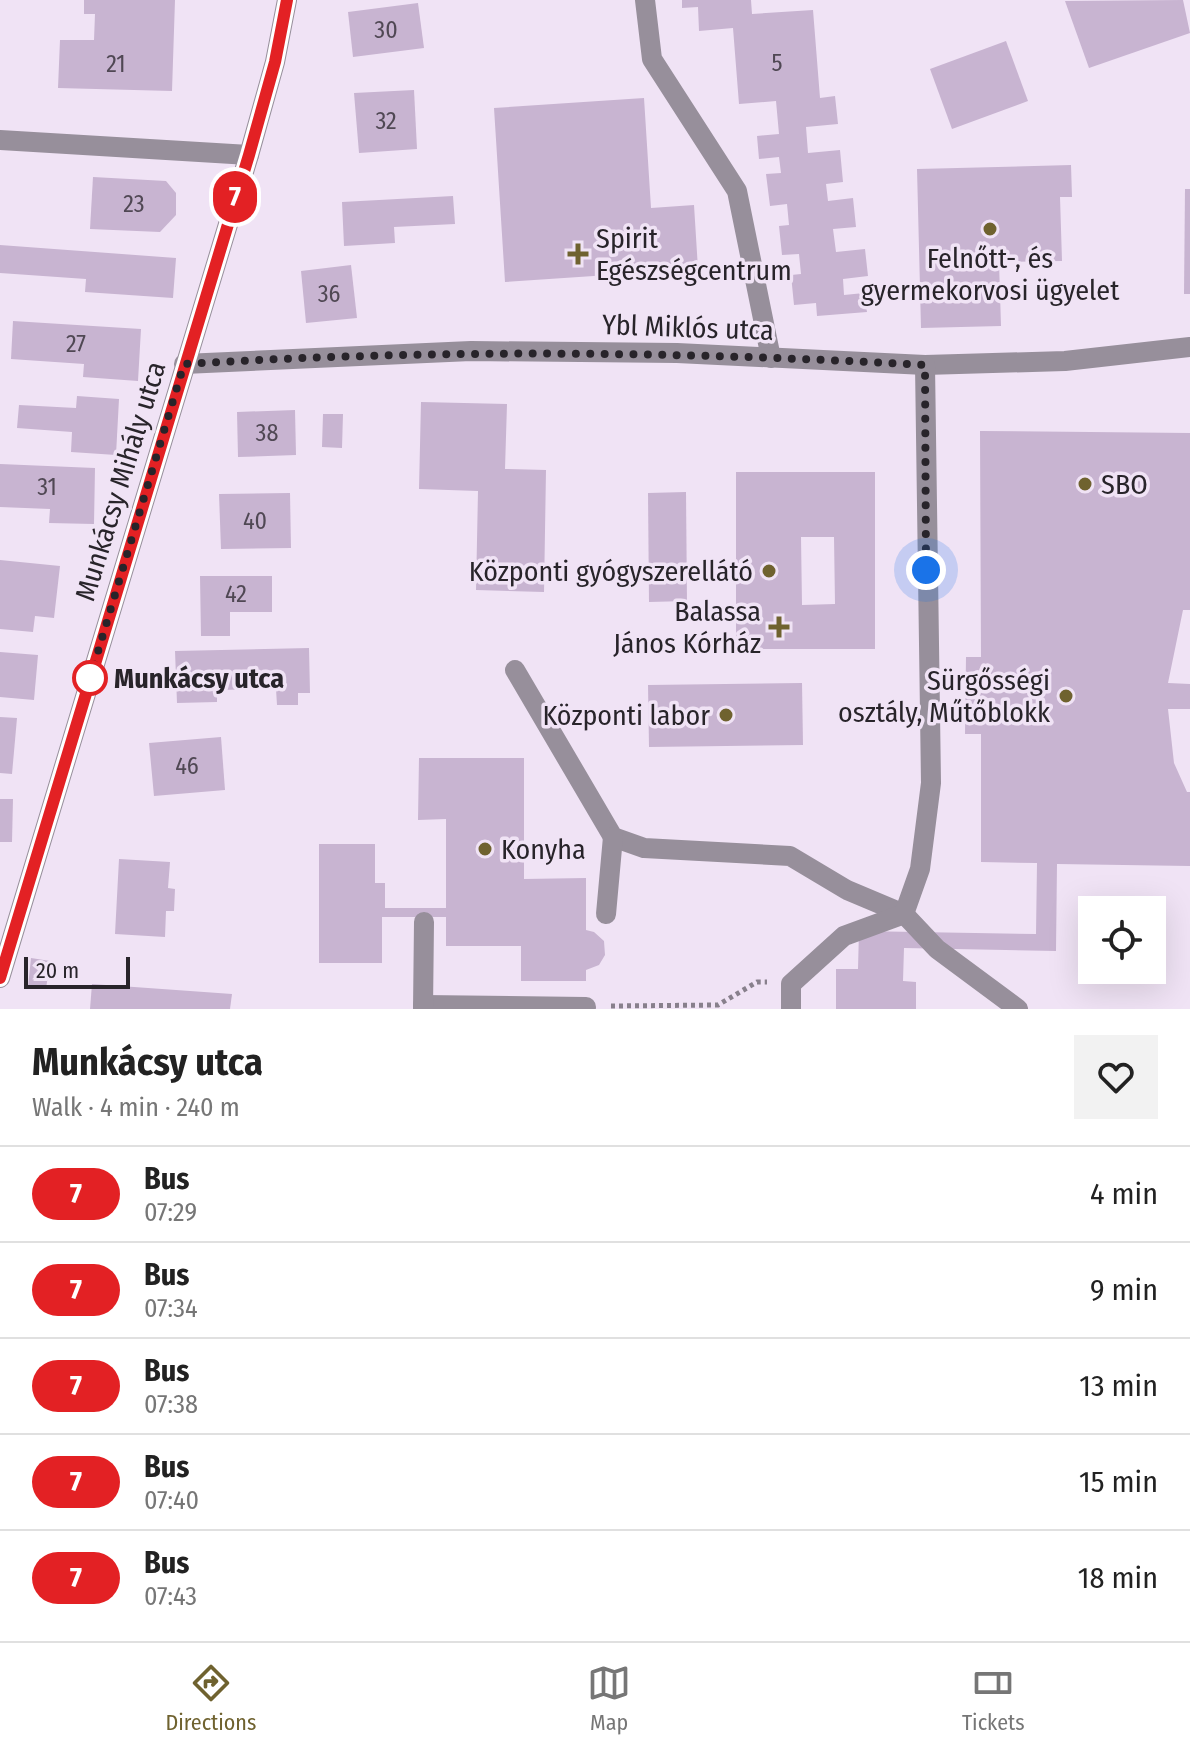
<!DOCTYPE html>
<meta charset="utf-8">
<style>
:root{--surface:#fff;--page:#f2f2f2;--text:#222;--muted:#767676;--line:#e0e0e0;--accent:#6f622f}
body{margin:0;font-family:"Fira Sans Condensed",sans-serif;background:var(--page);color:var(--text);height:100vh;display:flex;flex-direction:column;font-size:30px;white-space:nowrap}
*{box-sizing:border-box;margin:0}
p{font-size:26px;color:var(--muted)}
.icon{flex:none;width:44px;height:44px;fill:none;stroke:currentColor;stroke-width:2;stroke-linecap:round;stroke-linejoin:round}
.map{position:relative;height:1009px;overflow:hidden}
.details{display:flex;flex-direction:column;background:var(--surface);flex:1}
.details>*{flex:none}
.badge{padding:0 16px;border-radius:26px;font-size:28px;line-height:52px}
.tools{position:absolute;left:1078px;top:896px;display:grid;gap:16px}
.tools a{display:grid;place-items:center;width:88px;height:88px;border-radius:0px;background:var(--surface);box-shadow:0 8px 32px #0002;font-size:40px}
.scale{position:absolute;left:24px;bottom:20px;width:106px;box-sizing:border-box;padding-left:8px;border:4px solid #28242a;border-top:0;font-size:22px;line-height:28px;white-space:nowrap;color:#28242a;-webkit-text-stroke:6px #f0e3f5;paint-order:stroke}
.you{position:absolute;width:40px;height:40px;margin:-20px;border:6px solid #fff;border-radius:50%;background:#1a73e8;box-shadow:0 0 0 12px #1a73e833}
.map>.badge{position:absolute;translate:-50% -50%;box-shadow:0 0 0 4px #fff}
.round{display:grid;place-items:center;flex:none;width:84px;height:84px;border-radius:0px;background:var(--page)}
.summary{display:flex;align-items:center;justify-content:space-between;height:136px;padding:0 32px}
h1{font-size:38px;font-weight:700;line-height:60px}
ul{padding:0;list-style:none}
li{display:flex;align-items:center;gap:24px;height:96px;padding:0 32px;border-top:2px solid var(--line)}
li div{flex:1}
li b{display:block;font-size:30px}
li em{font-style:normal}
li .badge{min-width:88px;font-weight:700;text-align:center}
.dock{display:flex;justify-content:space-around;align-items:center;height:112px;border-top:2px solid var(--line);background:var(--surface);font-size:22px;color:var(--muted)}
.dock a{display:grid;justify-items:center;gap:4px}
.dock .selected{color:var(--accent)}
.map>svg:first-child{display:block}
</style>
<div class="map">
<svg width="1190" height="1009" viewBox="0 0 1190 1009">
<rect width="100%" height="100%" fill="#f0e3f5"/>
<!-- building -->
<g fill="#c8b4d1" fill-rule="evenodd">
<polygon points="84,0 175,0 172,91 58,88 60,40 94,40 95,14 84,14"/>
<polygon points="682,0 751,0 752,14 813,10 820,98 835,96 838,124 806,127 808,153 840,150 843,182 826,184 828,201 853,198 856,227 833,229 836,252 865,249 868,276 843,279 844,295 864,293 867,312 817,316 816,303 794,305 791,275 801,274 799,254 782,255 779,226 789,225 787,204 770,206 766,174 781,173 779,157 759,159 757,136 779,134 776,101 739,104 733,28 699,31 698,7 682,8"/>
<polygon points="1183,0 1190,33 1089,68 1065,1"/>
<polygon points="418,3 424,48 353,57 348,12"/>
<polygon points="1006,41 1028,101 952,129 930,69"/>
<polygon points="414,90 417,149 359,153 354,93"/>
<polygon points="644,98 651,208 694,205 698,269 505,282 494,108"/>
<polygon points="1071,165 1072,197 1060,197 1062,261 999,262 1001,326 921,328 917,169"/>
<polygon points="93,177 166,181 176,193 176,215 160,232 90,229"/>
<polygon points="1185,189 1190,189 1190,294 1184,294"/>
<polygon points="453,196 455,224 394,227 395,243 344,246 342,202"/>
<polygon points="0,245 176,258 173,298 85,292 86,279 0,273"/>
<polygon points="351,265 357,318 306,323 301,271"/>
<polygon points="13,321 141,329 138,381 83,377 84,364 11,359"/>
<polygon points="77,396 119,399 116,455 71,452 72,432 17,428 19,405 76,408"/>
<polygon points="421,402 507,404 505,469 546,470 544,592 476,590 478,491 419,489"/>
<polygon points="295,410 296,455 238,457 237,412"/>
<polygon points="323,414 343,414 342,448 322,447"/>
<polygon points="980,431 1190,433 1190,610 1183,610 1168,683 1190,684 1190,709 1168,709 1174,763 1187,792 1190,792 1190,866 1057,864 1056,951 904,948 903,981 916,982 916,1009 836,1009 836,969 858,969 859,931 1036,934 1037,863 981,862 981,734 965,734 966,657 981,657"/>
<polygon points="0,464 95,468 94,524 49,523 50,509 0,507"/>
<path d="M736 472H875V649H736ZM801 537H834L835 604 802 605Z"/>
<polygon points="686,492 687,601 649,602 648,493"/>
<polygon points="290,493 291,548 221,549 219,494"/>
<polygon points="0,560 60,566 54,618 35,616 33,632 0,629"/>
<polygon points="200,576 272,576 272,612 230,612 230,636 201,636"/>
<polygon points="309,648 310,693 298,693 298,705 277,705 276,689 217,690 217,702 177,703 175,651"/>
<polygon points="0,652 38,655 34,700 0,697"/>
<polygon points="802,683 803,745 649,747 648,685"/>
<polygon points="0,717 17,718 12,774 0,773"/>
<polygon points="221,737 225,790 154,796 149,743"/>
<polygon points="419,758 524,758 524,879 586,878 586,930 594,932 604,941 605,955 599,965 586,970 586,981 521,981 521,946 446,946 446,917 382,917 382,963 319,963 319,844 375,844 375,883 385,883 385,908 446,908 446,819 418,820"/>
<polygon points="0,799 13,799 12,842 0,842"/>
<polygon points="119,859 170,862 168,888 175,889 174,911 166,911 165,937 115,934"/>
<polygon points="31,958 50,961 46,989 28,987"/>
<polygon points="92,984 232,994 230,1009 90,1009"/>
</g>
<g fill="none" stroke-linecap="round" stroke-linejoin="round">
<!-- path -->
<polyline stroke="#88808c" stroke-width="5" stroke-dasharray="4 4" stroke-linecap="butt" points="611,1006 718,1005 757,982 767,982"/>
<!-- minor -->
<g stroke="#978f9b" stroke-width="20">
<polyline points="645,0 652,59 737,191 771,358"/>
<polyline points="0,140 249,155"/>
<polyline points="184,364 471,351 677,353 925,365 1065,361 1190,347"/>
<polyline points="515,670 613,837 644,848 790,856 847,890 904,914 937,949 1018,1009"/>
<polyline points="606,914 613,837"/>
<polyline points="0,978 249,155 275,62 287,0"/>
<polyline points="423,1005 586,1007"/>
<polyline points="423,1009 424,922"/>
<polyline points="791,1009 791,984 844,936 904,914 920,869 931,783 925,365"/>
</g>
</g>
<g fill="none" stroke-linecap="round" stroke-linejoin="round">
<defs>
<polyline id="line" points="0,978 249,155 275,62 287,0"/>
</defs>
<!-- line casing -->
<use href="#line" stroke="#fff" stroke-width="18"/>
<!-- line -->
<use href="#line" stroke="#e32124" stroke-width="12"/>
<!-- walk -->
<path stroke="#28242a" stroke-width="8" stroke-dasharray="0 14.4" d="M90 678 88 685 184 364C432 349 677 351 925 365L926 570"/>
</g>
<!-- markers -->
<g fill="#6f622f" stroke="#f0e3f5" stroke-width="3">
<circle cx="990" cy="229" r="8"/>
<path d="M574 242h8v8h8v8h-8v8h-8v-8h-8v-8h8z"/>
<circle cx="1085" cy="484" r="8"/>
<circle cx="769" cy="571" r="8"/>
<path d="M775 615h8v8h8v8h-8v8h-8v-8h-8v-8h8z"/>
<circle cx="1066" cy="696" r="8"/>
<circle cx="726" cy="715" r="8"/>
<circle cx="485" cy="849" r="8"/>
</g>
<circle fill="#fff" stroke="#e32124" stroke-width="4" cx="90" cy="678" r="16"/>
<g text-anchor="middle" stroke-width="7" stroke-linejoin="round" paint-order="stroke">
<!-- number labels -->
<g font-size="24" fill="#504854">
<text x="386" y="38">30</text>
<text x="777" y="71">5</text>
<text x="116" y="72">21</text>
<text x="386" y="129">32</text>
<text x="134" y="212">23</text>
<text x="329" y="302">36</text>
<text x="76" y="352">27</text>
<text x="267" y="441">38</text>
<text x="47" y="495">31</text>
<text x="255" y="529">40</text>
<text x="236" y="602">42</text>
<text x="187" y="774">46</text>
</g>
<!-- poi labels -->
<g font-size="28" fill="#28242a" stroke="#f0e3f5" text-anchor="end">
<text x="596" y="248" text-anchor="start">Spirit<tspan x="596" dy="32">Egészségcentrum</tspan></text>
<text x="990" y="268" text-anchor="middle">Felnőtt-, és<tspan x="990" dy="32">gyermekorvosi ügyelet</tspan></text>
<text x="1101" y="494" text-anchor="start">SBO</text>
<text x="753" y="581">Központi gyógyszerellátó</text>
<text x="761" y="621">Balassa<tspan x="761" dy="32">János Kórház</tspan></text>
<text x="1050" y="690">Sürgősségi<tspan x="1050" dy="32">osztály, Műtőblokk</tspan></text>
<text x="710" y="725">Központi labor</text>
<text x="501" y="859" text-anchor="start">Konyha</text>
</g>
<!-- street labels -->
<g font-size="28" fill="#28242a" stroke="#f0e3f5">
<text transform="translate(688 327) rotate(2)" y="10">Ybl Miklós utca</text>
<text transform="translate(120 481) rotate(-73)" y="10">Munkácsy Mihály utca</text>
</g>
<!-- stop labels -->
<g font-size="28" font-weight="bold" fill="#28242a" stroke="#f0e3f5" text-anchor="start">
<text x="114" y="688">Munkácsy utca</text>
</g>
</g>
</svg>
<div class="tools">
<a><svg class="icon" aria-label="locate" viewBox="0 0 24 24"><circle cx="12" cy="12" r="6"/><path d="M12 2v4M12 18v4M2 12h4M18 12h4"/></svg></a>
</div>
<div class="scale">20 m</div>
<div class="you" style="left:926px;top:570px"></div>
<b class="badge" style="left:235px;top:197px;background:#e32124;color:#fff">7</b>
</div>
<section class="details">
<div class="summary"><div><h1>Munkácsy utca</h1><p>Walk · 4 min · 240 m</p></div><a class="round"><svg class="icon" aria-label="heart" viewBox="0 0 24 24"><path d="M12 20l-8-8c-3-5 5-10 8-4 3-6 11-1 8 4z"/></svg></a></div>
<ul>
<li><span class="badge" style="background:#e32124;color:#fff">7</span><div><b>Bus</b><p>07:29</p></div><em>4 min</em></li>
<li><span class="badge" style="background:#e32124;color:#fff">7</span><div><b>Bus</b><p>07:34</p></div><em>9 min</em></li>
<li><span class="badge" style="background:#e32124;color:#fff">7</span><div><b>Bus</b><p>07:38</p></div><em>13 min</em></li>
<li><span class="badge" style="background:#e32124;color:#fff">7</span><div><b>Bus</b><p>07:40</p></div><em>15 min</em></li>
<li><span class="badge" style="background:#e32124;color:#fff">7</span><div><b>Bus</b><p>07:43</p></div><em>18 min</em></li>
</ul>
</section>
<nav class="dock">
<a class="selected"><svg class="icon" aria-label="directions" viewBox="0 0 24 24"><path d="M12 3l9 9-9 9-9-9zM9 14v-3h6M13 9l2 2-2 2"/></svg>Directions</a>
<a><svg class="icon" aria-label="map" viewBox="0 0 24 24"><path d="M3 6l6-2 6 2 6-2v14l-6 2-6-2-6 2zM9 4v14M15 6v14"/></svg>Map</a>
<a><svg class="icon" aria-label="tickets" viewBox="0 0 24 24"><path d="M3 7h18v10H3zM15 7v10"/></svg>Tickets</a>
</nav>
